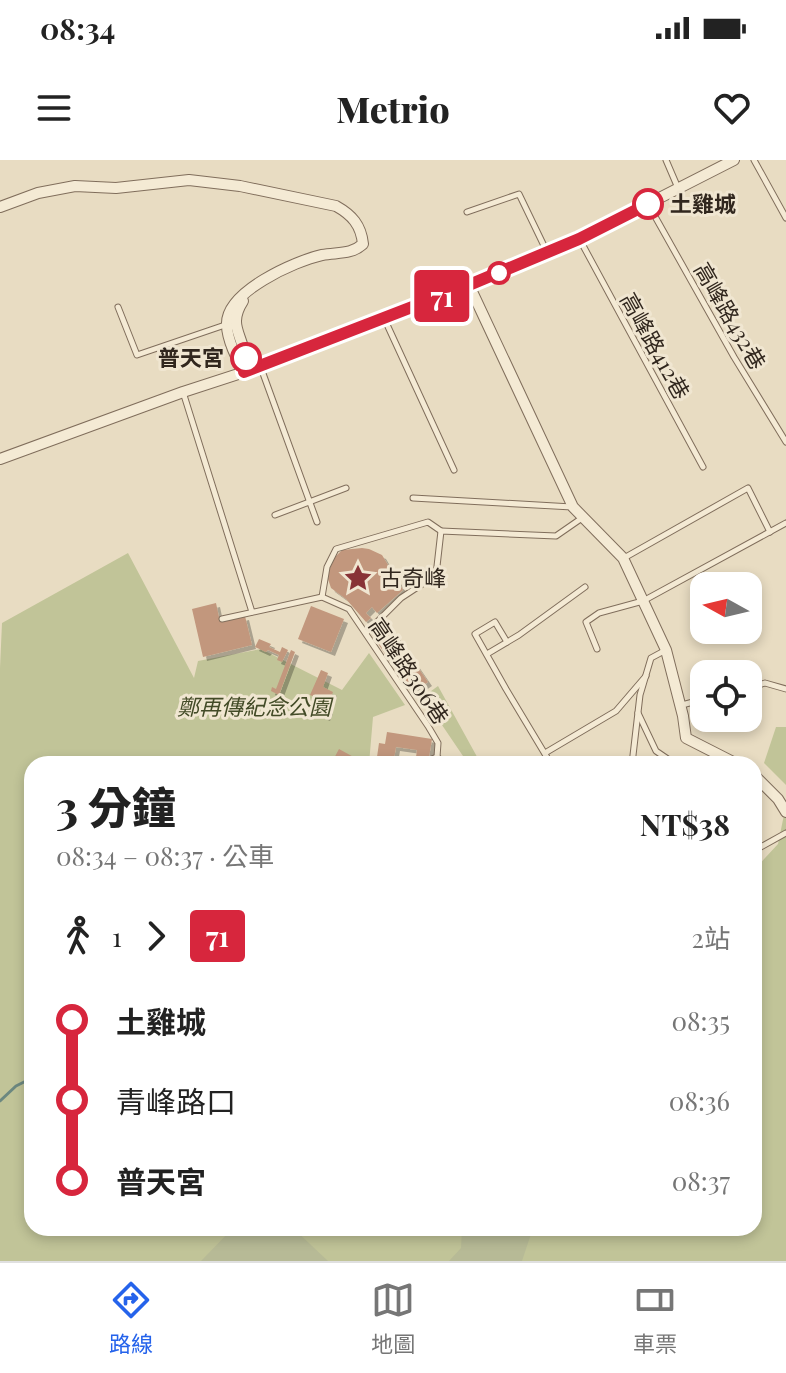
<!DOCTYPE html>
<html lang="zh-TW">
<meta charset="utf-8">
<style>
:root{--surface:#fff;--page:#f2f2f2;--text:#222;--muted:#767676;--line:#e0e0e0;--accent:#2563eb}
body{margin:0;font-family:"Playfair Display","Noto Sans TC",serif;background:var(--page);color:var(--text);height:100vh;display:flex;flex-direction:column;font-size:30px;white-space:nowrap}
*{box-sizing:border-box;margin:0}
p{font-size:26px;color:var(--muted)}
.icon{flex:none;width:44px;height:44px;fill:none;stroke:currentColor;stroke-width:2;stroke-linecap:round;stroke-linejoin:round}
.map{position:relative;flex:1;overflow:hidden}
.side{position:absolute;left:24px;top:596px;width:738px;height:480px;display:flex;flex-direction:column;background:var(--surface);border-radius:24px;box-shadow:0 4px 12px #0003}
.side>*{flex:none}
.badge{padding:0 16px;border-radius:6px;font-size:28px;line-height:52px}
.needle{width:52px;rotate:278deg}
.buttons{position:absolute;left:690px;top:412px;display:grid;gap:16px}
.buttons a{display:grid;place-items:center;width:72px;height:72px;border-radius:16px;background:var(--surface);box-shadow:0 4px 12px #0003;font-size:40px}
.map>.badge{position:absolute;translate:-50% -50%;box-shadow:0 0 0 4px #fff}
.legs{display:flex;align-items:center;gap:12px;height:88px;padding:0 32px;font-size:26px}
.legs p{margin-inline-start:auto}
.head{display:flex;align-items:center;justify-content:space-between;height:136px;padding:0 32px}
h1{font-size:44px;font-weight:800;line-height:60px}
ul{padding:0 32px;list-style:none}
li{display:flex;align-items:center;gap:28px;height:80px;font-size:30px}
li i{display:grid;place-items:center;width:12px;height:100%;margin:0 10px;background:currentColor}
li i::after{content:'';width:20px;height:20px;margin:-10px;border:6px solid;border-radius:50%;background:var(--surface)}
li p{margin-inline-start:auto}
li:first-child i{background:linear-gradient(#0000 50%,currentColor 0)}
li:last-child i{background:linear-gradient(currentColor 50%,#0000 0)}
.status{display:flex;justify-content:space-between;align-items:center;height:56px;padding:0 40px;background:var(--surface);direction:ltr}
.status svg{height:22px;fill:currentColor}
header{display:flex;justify-content:space-between;align-items:center;height:104px;padding:0 32px;background:var(--surface);font-size:36px;font-weight:800}
.menu{display:flex;justify-content:space-around;align-items:center;height:112px;border-top:2px solid var(--line);background:var(--surface);font-size:22px;color:var(--muted)}
.menu a{display:grid;justify-items:center;gap:4px}
.menu .selected{color:var(--accent)}
.map>svg:first-child{display:block}
</style>
<div class="status"><b>08:34</b><svg viewBox="0 0 49 12"><path d="M0 12V9h3v3zM5 12V6h3v6zM10 12V3h3v9zM15 12V0h3v12zM26 1h20v11H26zM47 4h2v5h-2z"/></svg></div>
<header><svg class="icon" aria-label="menu" viewBox="0 0 24 24"><path d="M4 6h16M4 12h16M4 18h16"/></svg>Metrio<svg class="icon" aria-label="heart" viewBox="0 0 24 24"><path d="M12 20l-8-8c-3-5 5-10 8-4 3-6 11-1 8 4z"/></svg></header>
<div class="map">
<svg width="786" height="1101" viewBox="0 0 786 1101">
<defs>
<filter id="shadow"><feDropShadow dx="4" dy="4" stdDeviation="0" flood-color="#0004"/></filter>
</defs>
<rect width="100%" height="100%" fill="#e8dcc2"/>
<!-- green -->
<g fill="#c1c498">
<polygon points="128,393 194,518 198,501 261,489 342,530 369,493 405,545 373,557 369,604 32,604 32,1068 754,1068 754,710 778,684 786,645 786,1101 0,1101 0,508 2,463"/>
<polygon points="438,526 481,604 463,604 463,596 423,537"/>
<polygon points="776,567 786,567 786,625 764,603"/>
</g>
<!-- cemetery -->
<g fill="#b7ba96">
<polygon points="233,1068 293,1068 328,1101 201,1101"/>
<polygon points="462,1068 533,1068 522,1101 449,1101 461,1088"/>
</g>
<g fill="none" stroke-linecap="round" stroke-linejoin="round">
<!-- stream -->
<polyline stroke="#6c8880" stroke-width="3" points="0,941 16,926 32,918"/>
</g>
<!-- building -->
<g fill="#c2977d" filter="url(#shadow)">
<polygon points="362,388 369,389 382,395 403,430 377,453 372,447 366,453 371,458 366,462 346,439 331,428 328,419 329,410 335,397 342,390"/>
<polygon points="216,443 220,462 245,456 252,485 203,497 192,449"/>
<polygon points="311,446 344,459 331,492 298,479"/>
<polygon points="386,461 428,522 412,533 370,472"/>
<polygon points="259,479 271,484 269,487 280,492 282,487 288,490 282,502 277,500 279,495 268,490 266,492 255,487"/>
<polygon points="291,490 295,492 279,535 271,531 272,527 276,529"/>
<polygon points="321,510 328,513 323,527 333,532 326,548 329,550 326,557 317,553 322,540 310,535"/>
<polygon points="387,572 432,579 429,597 424,597 423,604 415,604 417,590 396,587 393,604 376,604 379,583 385,584"/>
<polygon points="339,589 359,600 357,604 331,604"/>
</g>
<g fill="none" stroke-linecap="round" stroke-linejoin="round">
<defs>
<g id="lane">
<polyline points="666,0 678,28"/>
<polyline points="754,0 786,58"/>
<polyline points="648,44 734,197 786,282"/>
<polyline points="467,52 519,34 547,92"/>
<polyline points="580,80 703,307"/>
<polyline points="118,147 137,195 225,165"/>
<polyline points="384,158 454,310"/>
<polyline points="261,208 317,362"/>
<polyline points="183,232 252,452"/>
<polyline points="413,338 572,347"/>
<polyline points="275,355 346,328"/>
<polyline points="624,398 748,328 770,372"/>
<polyline points="322,437 327,407 336,389 428,362 441,371"/>
<polyline points="222,459 322,437 349,449 428,566 438,583 437,597"/>
<polyline points="366,473 401,438 436,415 441,371 556,376 582,358"/>
<polyline points="507,482 495,462 475,474 506,529 551,604"/>
<polyline points="597,489 586,462 599,453 643,441 786,363"/>
<polyline points="487,494 519,475 585,427"/>
<polyline points="748,528 765,523 786,529"/>
<polyline points="682,545 704,539"/>
<polyline points="638,553 656,591 675,604"/>
<polyline points="545,593 616,551 646,516"/>
<polyline points="431,604 432,599 437,597 441,600 441,604"/>
<polyline points="632,604 640,535 651,498 664,491"/>
<polyline points="754,685 759,688 786,673"/>
</g>
<g id="street">
<path d="M0 47 38 33 75 26 116 28 189 20 240 26 336 46C352 55 361 65 363 84 351 95 337 92 322 95 295 101 225 132 227 165 227 179 237 200 244 212"/>
<polyline points="469,125 573,347 623,398 666,490 683,556 686,578 737,604"/>
<path d="M243 141C227 166 243 174 245 198 246 203 245 207 244 212"/>
<polyline points="0,299 183,232 260,207 469,125 579,79 734,0"/>
<polyline points="754,615 778,639 786,652"/>
</g>
</defs>
<!-- lane casing -->
<use href="#lane" stroke="#806e5c" stroke-width="7"/>
<!-- street casing -->
<use href="#street" stroke="#806e5c" stroke-width="12"/>
<!-- lane -->
<use href="#lane" stroke="#f4ead4" stroke-width="5"/>
<!-- street -->
<use href="#street" stroke="#f4ead4" stroke-width="10"/>
</g>
<g fill="none" stroke-linecap="round" stroke-linejoin="round">
<defs>
<polyline id="line-1" points="246,198 244,212 469,125 579,79 648,44"/>
</defs>
<!-- line-1 casing -->
<use href="#line-1" stroke="#fff" stroke-width="18"/>
<!-- line-1 -->
<use href="#line-1" stroke="#d7263d" stroke-width="12"/>
</g>
<!-- icons -->
<defs>
<symbol id="sight-bare" viewBox="-9 -9 18 18"><path d="M0-6L1.8-2.2L6-1.7L2.9 1.2L3.7 5.4L0 3.3L-3.7 5.4L-2.9 1.2L-6-1.7L-1.8-2.2Z" fill="#883336" stroke="#f0e6d1" stroke-width="2.5" paint-order="stroke"/></symbol>
</defs>
<g fill-rule="evenodd">
<use href="#sight-bare" x="338" y="398" width="40" height="40"/>
</g>
<!-- markers -->
<g fill="#fff" stroke="#d7263d" stroke-width="4">
<circle cx="648" cy="44" r="14"/>
<circle cx="499" cy="113" r="10"/>
<circle cx="246" cy="198" r="14"/>
</g>
<g text-anchor="middle" stroke-width="6" stroke-linejoin="round" paint-order="stroke">
<!-- stop labels -->
<g font-size="22" font-weight="bold" fill="#31271e" stroke="#f0e6d1" text-anchor="start">
<text x="670" y="52">土雞城</text>
<text x="224" y="206" text-anchor="end">普天宮</text>
</g>
<!-- street labels -->
<g font-size="22" fill="#31271e" stroke="#f0e6d1">
<text transform="translate(730 156) rotate(60)" y="8">高峰路432巷</text>
<text transform="translate(655 186) rotate(61)" y="8">高峰路412巷</text>
<text transform="translate(409 511) rotate(56)" y="8">高峰路306巷</text>
</g>
<!-- poi labels -->
<g font-size="22" fill="#31271e" stroke="#f0e6d1" text-anchor="start">
<text x="380" y="426">古奇峰</text>
</g>
<!-- park labels -->
<g font-size="22" font-style="italic" fill="#434b27" stroke="#f0e6d1">
<text x="254" y="555">鄭再傳紀念公園</text>
</g>
</g>
</svg>
<div class="buttons">
<a><svg class="needle" viewBox="-14 -14 28 28"><path d="M0-13l5 13h-10z" fill="#e53935"/><path d="M0 13l5-13h-10z" fill="#767676"/></svg></a>
<a><svg class="icon" aria-label="locate" viewBox="0 0 24 24"><circle cx="12" cy="12" r="6"/><path d="M12 2v4M12 18v4M2 12h4M18 12h4"/></svg></a>
</div>
<b class="badge" style="left:442px;top:136px;background:#d7263d;color:#fff">71</b>
<section class="side">
<div class="head"><div><h1>3 分鐘</h1><p>08:34 – 08:37 · 公車</p></div><b>NT$38</b></div>
<div class="legs"><svg class="icon" aria-label="walk" viewBox="0 0 24 24"><circle cx="13" cy="4" r="2"/><path d="M13 8l-2 6 4 7M11 14l-3 7M7 12l3-4h3l4 4"/></svg>1<svg class="icon" aria-label="forward" viewBox="0 0 24 24"><path d="M9 5l7 7-7 7"/></svg><b class="badge" style="background:#d7263d;color:#fff">71</b><p>2站</p></div>
<ul>
<li><i style="color:#d7263d"></i><b>土雞城</b><p>08:35</p></li>
<li><i style="color:#d7263d"></i><span>青峰路口</span><p>08:36</p></li>
<li><i style="color:#d7263d"></i><b>普天宮</b><p>08:37</p></li>
</ul>
</section>
</div>
<nav class="menu">
<a class="selected"><svg class="icon" aria-label="directions" viewBox="0 0 24 24"><path d="M12 3l9 9-9 9-9-9zM9 14v-3h6M13 9l2 2-2 2"/></svg>路線</a>
<a><svg class="icon" aria-label="map" viewBox="0 0 24 24"><path d="M3 6l6-2 6 2 6-2v14l-6 2-6-2-6 2zM9 4v14M15 6v14"/></svg>地圖</a>
<a><svg class="icon" aria-label="tickets" viewBox="0 0 24 24"><path d="M3 7h18v10H3zM15 7v10"/></svg>車票</a>
</nav>
